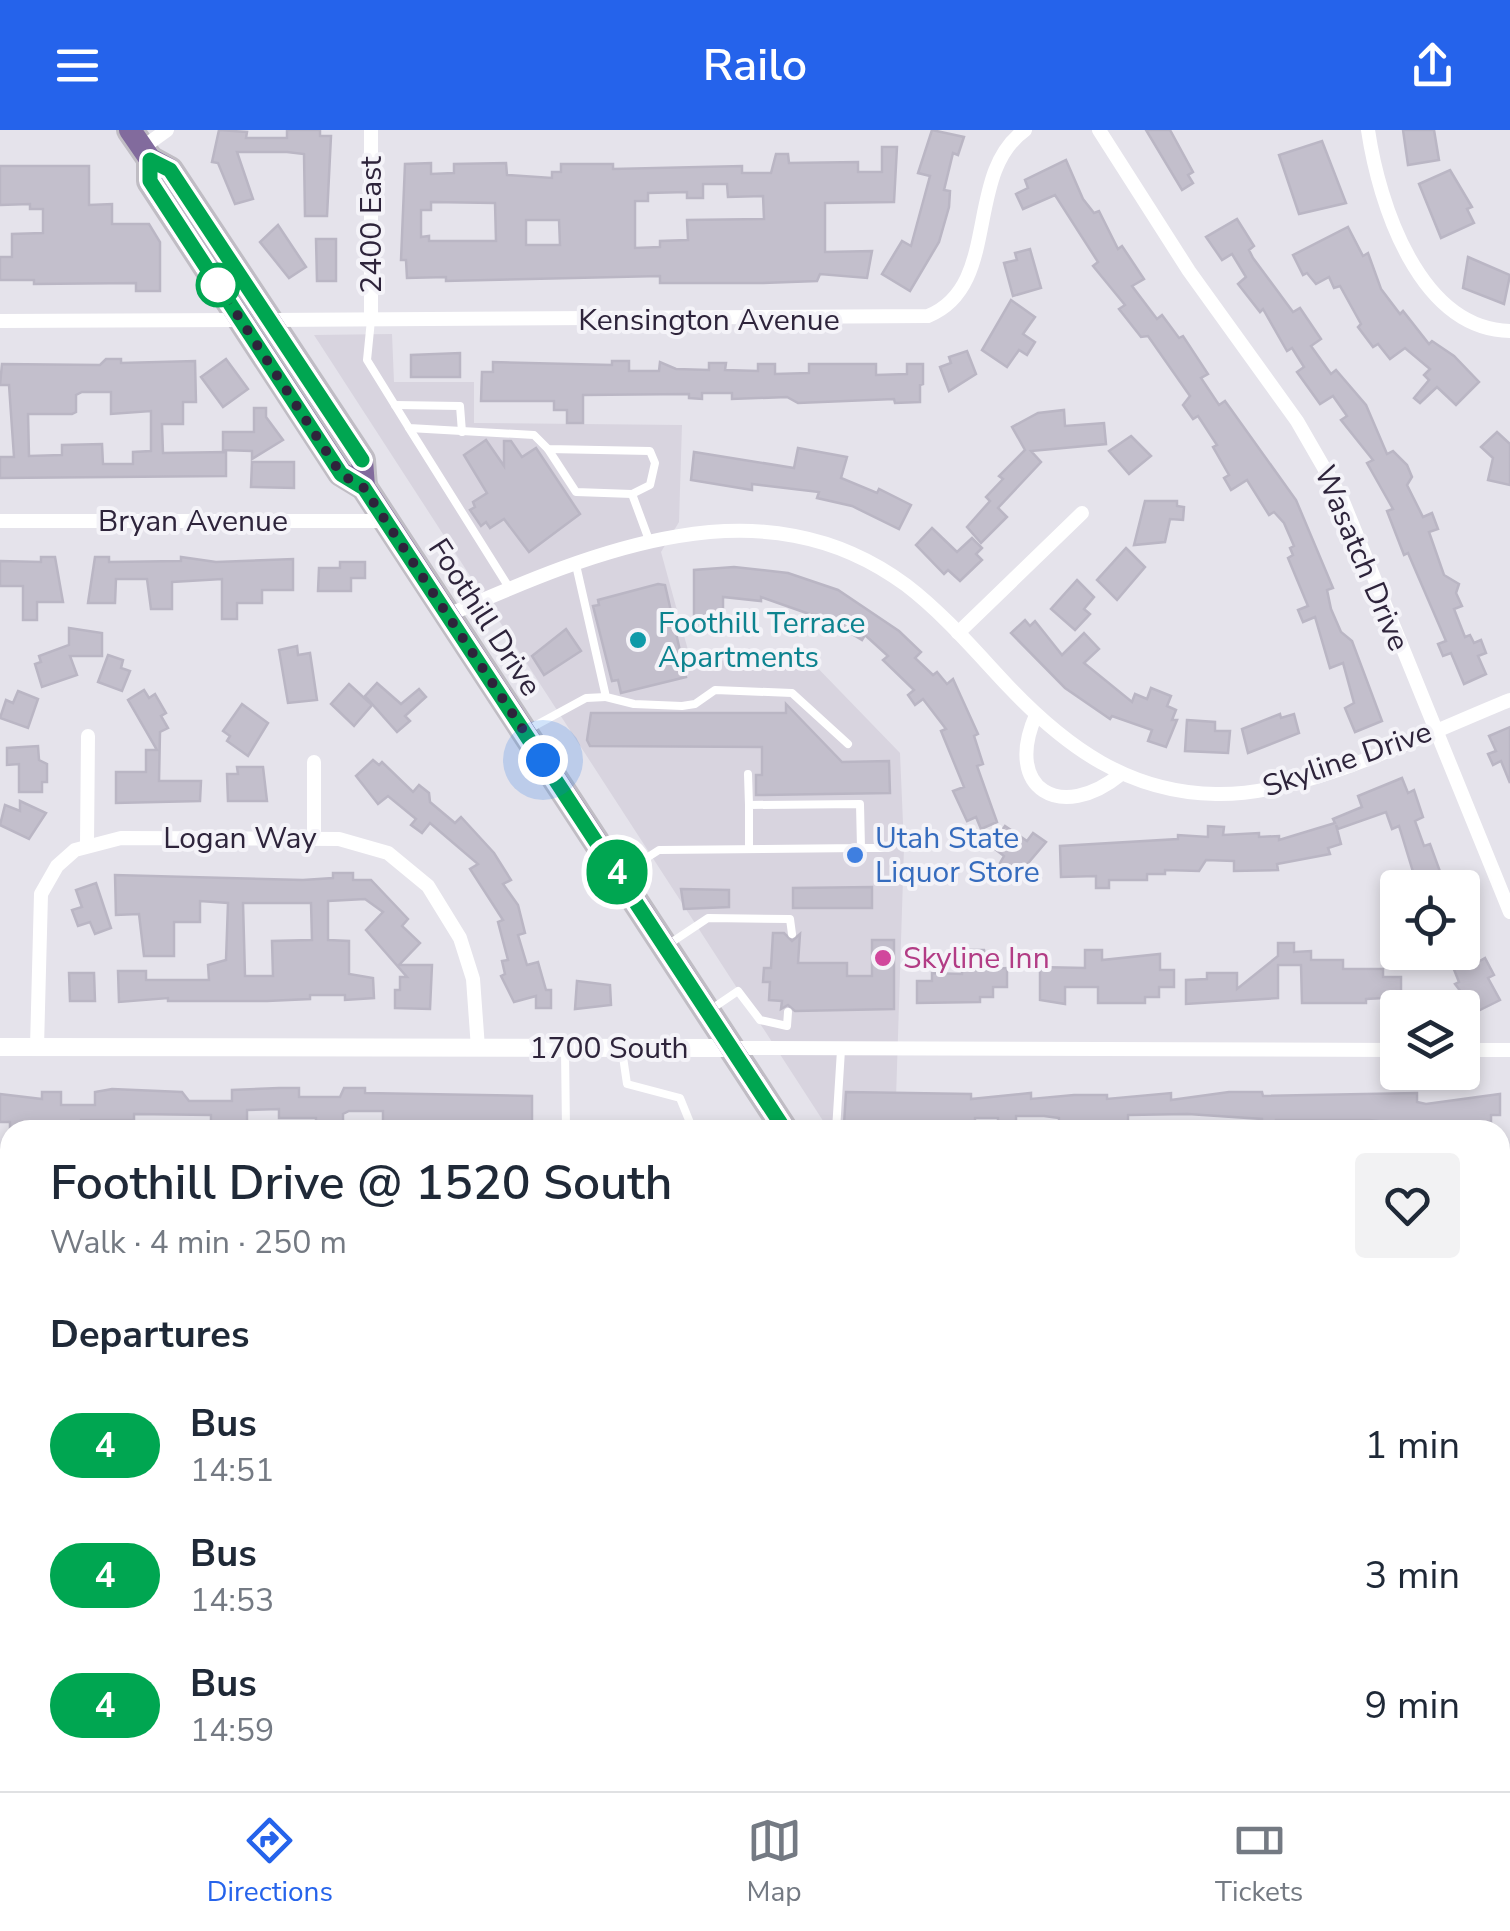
<!DOCTYPE html>
<meta charset="utf-8">
<style>
:root{--surface:#fff;--page:#f2f2f3;--text:#1f2937;--muted:#747a83;--line:#e0e1e3;--accent:#2563eb}
body{margin:0;font-family:"Nunito Sans",sans-serif;background:var(--page);color:var(--text);height:100vh;display:flex;flex-direction:column;font-size:38px;white-space:nowrap}
*{box-sizing:border-box;margin:0}
p{font-size:32px;color:var(--muted)}
.icon{flex:none;width:55px;height:55px;fill:none;stroke:currentColor;stroke-width:2;stroke-linecap:round;stroke-linejoin:round}
.map{position:relative;flex:1;overflow:hidden}
.sheet{position:absolute;left:0px;top:990px;width:1510px;height:672px;display:flex;flex-direction:column;background:var(--surface);border-radius:30px 30px 0 0;box-shadow:0 5px 15px #0003}
.sheet>*{flex:none}
.badge{padding:0 20px;border-radius:32px;font-size:35px;line-height:65px}
.fabs{position:absolute;left:1380px;top:740px;display:grid;gap:20px}
.fabs a{display:grid;place-items:center;width:100px;height:100px;border-radius:10px;background:var(--surface);box-shadow:0 5px 15px #0003;font-size:50px}
.you{position:absolute;width:50px;height:50px;margin:-25px;border:8px solid #fff;border-radius:50%;background:#1a73e8;box-shadow:0 0 0 15px #1a73e833}
.map>.badge{position:absolute;translate:-50% -50%;box-shadow:0 0 0 5px #fff}
h2{padding:0 50px;font-size:38px;line-height:90px}
.round{display:grid;place-items:center;flex:none;width:105px;height:105px;border-radius:10px;background:var(--page)}
.head{display:flex;align-items:center;justify-content:space-between;height:170px;padding:0 50px}
h1{font-size:48px;font-weight:600;line-height:75px}
ul{padding:0;list-style:none}
li{display:flex;align-items:center;gap:30px;height:130px;padding:0 50px}
li div{flex:1}
li b{display:block;font-size:38px}
li em{font-style:normal}
li .badge{min-width:110px;font-weight:700;text-align:center}
header{display:flex;justify-content:space-between;align-items:center;height:130px;padding:0 50px;background:var(--accent);color:#fff;font-size:45px;font-weight:600}
.dock{display:flex;justify-content:space-around;align-items:center;height:140px;border-top:2px solid var(--line);background:var(--surface);font-size:28px;color:var(--muted)}
.dock a{display:grid;justify-items:center;gap:5px}
.dock .active{color:var(--accent)}
.map>svg:first-child{display:block}
</style>
<header><svg class="icon" aria-label="menu" viewBox="0 0 24 24"><path d="M4 6h16M4 12h16M4 18h16"/></svg>Railo<svg class="icon" aria-label="share" viewBox="0 0 24 24"><path d="M12 15V3M7 8l5-5 5 5M5 13v7h14v-7"/></svg></header>
<div class="map">
<svg width="1510" height="1661" viewBox="0 0 1510 1661">
<rect width="100%" height="100%" fill="#e5e3eb"/>
<!-- built -->
<g fill="#d8d4df">
<polygon points="392,204 394,252 474,252 474,293 682,295 679,392 661,422 691,531 809,529 900,623 904,717 895,1000 829,1000 314,205"/>
<rect x="42" y="1653" width="835" height="8"/>
</g>
<!-- green -->
<rect fill="#bdbeda" x="401" y="1652" width="181" height="9"/>
<!-- building -->
<g fill="#c3bfcc" stroke="#bab6c4" stroke-width="2.5" fill-rule="evenodd">
<polygon points="219,0 247,2 246,8 287,8 287,0 320,0 320,6 331,6 327,86 305,86 304,24 287,22 237,22 253,69 235,74 218,33 212,32"/>
<polygon points="932,0 964,7 958,25 953,23 944,60 950,61 949,77 939,112 910,161 882,144 902,111 911,116 930,46 918,43"/>
<polygon points="1146,0 1170,0 1193,42 1188,45 1193,53 1182,60"/>
<polygon points="1403,0 1434,0 1439,30 1408,35"/>
<polygon points="1322,11 1346,73 1299,84 1279,25"/>
<path d="M882 17H897L894 72 825 73V122L872 121 867 148 820 144 817 151 763 153H660V146L446 151V147L407 148 406 130H401L405 34 431 33V44L454 43V34L506 33 507 45 552 48V42H561V34H613V39L742 36V43H771L776 24H788L789 33 858 32V42H882ZM703 54H727L728 67 763 66 764 89 687 90 688 110 660 111V117L635 118V71H648V63L687 62V68H703ZM431 72 495 73 496 111H429V106L421 107V80H431ZM526 90H559L560 115H526Z"/>
<polygon points="1066,30 1083,69 1094,83 1099,81 1118,119 1122,116 1144,149 1132,156 1157,189 1162,185 1179,208 1183,206 1208,244 1201,248 1219,275 1225,271 1296,370 1333,458 1327,460 1331,479 1341,502 1352,511 1382,591 1355,602 1345,578 1354,573 1343,533 1330,538 1315,487 1303,492 1298,480 1308,476 1288,428 1293,425 1290,418 1294,416 1284,393 1274,382 1269,385 1247,350 1231,360 1224,348 1229,345 1213,317 1217,315 1198,286 1193,289 1183,275 1190,266 1148,206 1141,207 1119,179 1125,175 1093,136 1098,132 1055,65 1023,79 1016,64 1028,58 1025,50"/>
<polygon points="0,36 89,36 89,75 112,74 112,94 149,94 160,112 160,161 136,161 136,153 34,154 34,150 0,150 0,127 12,127 12,104 43,103 43,79 30,79 30,74 0,75"/>
<polygon points="1450,40 1472,77 1467,79 1474,93 1441,108 1419,54"/>
<polygon points="1237,89 1254,116 1249,120 1253,128 1293,182 1300,178 1321,209 1311,216 1331,244 1336,240 1366,275 1387,324 1393,321 1407,335 1412,347 1407,355 1423,387 1432,383 1438,399 1429,402 1444,445 1459,454 1456,463 1462,476 1454,479 1465,507 1470,505 1474,513 1481,510 1486,523 1478,526 1486,544 1464,554 1451,523 1443,526 1438,514 1446,511 1408,423 1404,425 1387,381 1393,379 1367,333 1373,330 1341,290 1347,286 1333,266 1320,274 1297,242 1304,237 1292,218 1287,221 1263,179 1260,182 1238,154 1246,147 1232,124 1222,130 1206,107"/>
<polygon points="278,95 306,137 289,148 260,112"/>
<polygon points="1348,97 1363,126 1368,123 1381,159 1400,184 1403,181 1429,214 1432,211 1454,226 1479,252 1456,275 1437,257 1420,273 1414,268 1429,250 1424,245 1430,239 1405,218 1390,229 1378,214 1373,217 1358,197 1361,194 1340,156 1334,158 1329,147 1316,154 1307,143 1303,145 1293,125"/>
<polygon points="316,109 336,109 336,151 317,151"/>
<polygon points="1030,119 1041,158 1013,166 1004,133 1017,130 1015,123"/>
<polygon points="1468,127 1510,145 1504,174 1463,158"/>
<polygon points="1011,170 1035,187 1023,204 1035,212 1027,225 1019,220 1007,237 982,220"/>
<polygon points="967,221 976,244 949,261 940,237 951,233 949,227"/>
<polygon points="460,223 460,247 411,247 411,225"/>
<path d="M106 229H121V233L195 231 196 272H183V294H162L163 323 226 322V346L0 348V327H14L9 255H0L2 234 100 235ZM82 262H111V284L151 281V321L133 322V334H103L102 314 62 315V325L29 326 28 284H72L76 282V265Z"/>
<polygon points="226,229 248,259 223,277 201,247"/>
<polygon points="612,231 629,231 629,241 659,241 660,232 676,239 709,240 709,233 726,233 725,240 758,241 758,234 775,234 775,244 809,243 809,234 876,234 876,245 907,244 907,234 923,234 923,254 920,255 920,272 895,273 894,269 798,273 787,267 732,269 732,263 702,263 702,269 689,268 689,264 583,265 583,293 567,293 567,280 554,280 554,271 481,271 482,242 493,242 493,232 612,235"/>
<polygon points="254,278 266,278 266,287 283,310 252,329 252,321 223,320 223,302 254,302"/>
<polygon points="1064,280 1065,296 1104,293 1106,314 1031,321 1041,332 998,378 1007,387 981,413 967,397 990,371 986,367 1003,349 999,346 1025,320 1012,297 1038,283"/>
<polygon points="1497,302 1510,314 1510,355 1488,350 1493,328 1481,317"/>
<polygon points="1131,306 1151,326 1129,344 1109,321"/>
<polygon points="486,310 504,336 504,311 511,311 522,327 536,318 580,384 529,422 504,389 490,398 486,392 481,396 470,380 475,377 473,372 487,363 464,325"/>
<polygon points="798,318 847,327 841,348 877,363 879,359 911,375 899,399 852,376 817,368 819,362 752,354 752,360 691,350 694,322 794,338"/>
<polygon points="252,332 294,332 294,358 251,357"/>
<polygon points="1145,371 1177,371 1177,376 1184,377 1183,390 1170,389 1165,412 1134,415"/>
<polygon points="932,398 957,422 972,408 982,418 976,424 982,430 960,451 948,440 944,444 916,415"/>
<polygon points="1126,418 1145,437 1117,470 1097,450"/>
<polygon points="41,427 55,427 63,472 37,472 37,490 23,490 23,456 0,456 0,431 41,432"/>
<polygon points="95,427 109,427 109,432 181,431 181,427 216,432 293,429 293,460 262,460 262,473 237,473 237,489 222,489 222,449 172,452 172,479 151,479 147,449 116,449 115,473 88,473"/>
<polygon points="340,432 365,432 365,448 351,448 351,461 318,461 319,438 340,438"/>
<polygon points="734,437 788,443 838,460 899,501 921,522 915,528 933,545 937,542 947,554 953,549 978,604 974,606 983,634 977,636 997,692 981,699 976,687 967,691 953,661 964,657 941,601 946,599 923,569 915,575 908,565 914,560 883,530 888,526 865,505 862,510 832,492 761,467 761,471 723,467 723,498 694,498 694,440"/>
<polygon points="1077,450 1094,467 1084,479 1090,484 1075,500 1051,479"/>
<polygon points="658,454 665,455 686,547 621,563 618,550 612,551 593,476 599,475 598,470"/>
<polygon points="1025,490 1030,496 1035,491 1062,525 1084,503 1099,519 1084,533 1132,572 1135,564 1147,569 1151,558 1171,566 1167,576 1176,580 1172,590 1177,590 1166,617 1148,611 1152,600 1112,586 1110,589 1065,558 1011,503"/>
<polygon points="69,498 102,503 102,526 70,526 77,545 42,557 35,534 41,532 39,526 69,515"/>
<polygon points="566,499 581,521 544,545 532,526"/>
<polygon points="297,516 298,525 310,523 317,570 288,573 279,520"/>
<polygon points="108,525 123,530 121,538 130,541 122,561 98,552"/>
<polygon points="377,553 401,574 419,559 426,567 405,586 410,591 397,602 365,566"/>
<polygon points="349,554 372,575 354,596 331,574"/>
<polygon points="144,560 149,568 155,564 166,583 161,586 168,598 160,602 159,651 201,651 200,671 116,673 116,642 146,642 146,620 157,620 128,570"/>
<polygon points="18,561 38,569 28,598 0,588 6,570 13,573"/>
<polygon points="242,574 268,593 248,626 227,611 230,606 223,601"/>
<polygon points="786,574 842,632 889,631 890,663 756,665 756,645 762,645 762,617 590,616 587,610 591,583 786,583"/>
<polygon points="1280,584 1281,588 1294,584 1299,603 1248,623 1242,599"/>
<polygon points="1187,590 1215,592 1215,601 1230,601 1228,623 1185,621"/>
<polygon points="1510,597 1510,653 1501,631 1493,635 1488,624 1496,621 1489,606"/>
<polygon points="38,616 39,630 47,634 47,652 42,652 42,662 19,662 19,634 7,635 7,618"/>
<polygon points="373,630 379,635 382,632 413,662 419,655 429,663 430,672 455,693 461,687 494,723 511,750 503,754 518,775 525,803 518,805 527,835 538,832 546,860 551,860 551,878 536,878 536,866 514,872 501,846 505,844 502,831 508,830 498,792 503,790 470,739 478,734 430,693 422,703 411,695 416,689 388,666 378,674 356,646"/>
<polygon points="237,637 263,637 267,671 228,671 227,644 238,644"/>
<polygon points="1402,648 1408,663 1414,660 1423,687 1415,691 1424,716 1430,714 1446,758 1418,758 1399,696 1392,699 1386,682 1338,699 1336,695 1341,714 1328,718 1330,724 1277,734 1278,740 1234,741 1234,731 1206,730 1199,741 1165,740 1165,744 1147,744 1147,750 1109,750 1109,758 1096,758 1096,746 1061,747 1060,716 1178,709 1178,705 1208,707 1208,696 1224,697 1223,705 1259,703 1259,707 1279,706 1279,710 1335,693 1333,689 1362,677 1358,666"/>
<polygon points="20,671 46,683 29,709 0,695 5,675 20,681"/>
<polygon points="1005,696 1027,711 1033,703 1046,712 1018,745 1000,733 1004,726 991,716"/>
<path d="M333 743H353V750H371L408 789 402 796 420 813 399 835H432L430 879 395 878V860H400V847H407L366 800 383 782 365 769 328 771V810L349 811V844L373 848 374 868 345 870V865H310V869L267 871H168V868L119 872 118 841H146V850H209L208 835 226 830 228 773 200 771V792H174V826H144L139 784 116 785 115 745 303 750 333 748ZM243 773H311L312 810 272 811 273 846H245Z"/>
<polygon points="96,753 111,798 95,804 90,792 78,796 72,780 82,777 76,760"/>
<polygon points="872,757 872,778 793,778 793,758"/>
<polygon points="681,759 729,760 729,777 684,779"/>
<polygon points="773,803 784,803 792,811 800,804 798,833 847,833 847,846 872,846 872,810 894,810 894,879 795,881 788,875 781,879 782,871 769,870 770,852 763,852 764,838 771,838"/>
<polygon points="1278,813 1294,813 1294,822 1311,821 1311,830 1343,830 1343,839 1383,839 1383,847 1401,847 1401,867 1366,869 1366,873 1302,873 1301,835 1278,835 1278,868 1186,874 1186,850 1207,849 1207,843 1237,843 1237,859 1278,826"/>
<polygon points="962,820 984,820 988,839 1007,838 1007,857 993,857 993,867 980,867 980,872 917,873 917,851 932,851 932,843 962,844"/>
<polygon points="1085,820 1102,820 1102,830 1160,824 1160,840 1174,840 1174,857 1159,857 1159,867 1145,867 1145,873 1098,873 1098,857 1065,857 1065,874 1040,870 1040,837 1085,838"/>
<polygon points="1447,822 1469,822 1473,835 1485,828 1494,845 1488,848 1500,870 1476,882 1455,854 1459,852"/>
<polygon points="69,843 94,843 95,871 70,871"/>
<polygon points="577,851 610,855 611,875 575,879"/>
<polygon points="279,958 299,958 299,967 340,967 344,958 365,958 365,963 532,966 532,1000 383,1000 383,981 349,981 343,984 343,999 316,1000 316,988 279,988 279,979 247,980 247,1000 211,1000 211,985 134,984 134,990 81,990 81,1000 10,1000 10,992 0,992 0,964 42,969 42,962 61,962 61,975 95,975 95,962 112,959 182,962 189,971 232,971 232,960"/>
<polygon points="846,962 971,964 971,969 1031,963 1031,969 1074,965 1107,965 1107,969 1171,963 1171,970 1229,962 1262,962 1263,966 1417,963 1417,972 1426,974 1500,964 1500,985 1491,985 1491,994 1484,994 1484,998 1445,1000 1396,1000 1396,993 1369,990 1276,990 1276,996 1262,996 1262,989 1188,984 1128,985 1128,1000 1059,1000 1059,988 1044,986 1016,986 1016,995 998,995 998,988 975,988 975,997 933,1000 933,994 844,995"/>
</g>
<g fill="none" stroke-linecap="round" stroke-linejoin="round">
<defs>
<g id="primary">
<polyline points="130,0 150,29 170,40 362,330 364,357"/>
<polyline points="150,29 150,51 341,343 364,357 785,1000"/>
<polyline points="1162,1652 1166,1661"/>
</g>
</defs>
<!-- primary casing -->
<use href="#primary" stroke="#c0bdc4" stroke-width="28"/>
<!-- service -->
<g stroke="#fff" stroke-width="8">
<polyline points="371,190 367,230 409,298 534,305 548,319 650,321 655,333 650,355 632,364 649,410"/>
<polyline points="395,275 460,276 462,302"/>
<polyline points="409,298 510,459"/>
<polyline points="548,319 576,362 632,364"/>
<polyline points="576,435 606,567 634,574 682,576 695,574 715,560 792,563 848,614"/>
<polyline points="529,599 586,568 606,567"/>
<polyline points="748,644 749,675"/>
<polyline points="861,718 882,718"/>
<polyline points="623,743 659,720 861,718 860,674 749,675 749,719"/>
<polyline points="669,814 708,788 790,789 792,804"/>
<polyline points="710,880 738,861 760,890 787,896 788,882"/>
<polyline points="565,920 566,1000"/>
<polyline points="622,920 627,954 680,968 693,1000"/>
<polyline points="836,1000 841,920"/>
</g>
<!-- minor -->
<g stroke="#fff" stroke-width="14">
<polyline points="1099,0 1189,141 1297,291 1342,369 1510,782"/>
<path d="M1368 0C1379 74 1419 199 1510 201"/>
<polyline points="142,18 167,0"/>
<path d="M269 190 928 186C1002 156 963 44 1025 0"/>
<polyline points="371,190 371,0"/>
<polyline points="0,191 240,190"/>
<polyline points="0,391 386,391"/>
<path d="M448 485C593 422 762 348 906 455 944 484 976 522 1008 556 1066 617 1129 663 1216 664 1305 666 1427 603 1510 570"/>
<polyline points="958,503 1082,383"/>
<path d="M1036 585C1003 659 1061 693 1121 644"/>
<polyline points="314,709 314,632"/>
<polyline points="87,714 88,606"/>
<polyline points="37,917 41,764 57,736 75,720 121,708 339,709 388,723 428,756 460,808 473,849 478,918"/>
<polyline points="731,918 1398,920"/>
<polyline points="1462,920 1510,920"/>
<polyline points="1500,1131 1510,1131"/>
<polyline points="0,1436 10,1436"/>
<polyline points="28,1661 28,1652"/>
<polyline points="898,1661 898,1652"/>
</g>
<!-- tertiary -->
<polyline stroke="#fff" stroke-width="18" points="0,917 731,918"/>
<!-- primary -->
<use href="#primary" stroke="#826b9d" stroke-width="22"/>
</g>
<g fill="none" stroke-linecap="round" stroke-linejoin="round">
<defs>
<polyline id="line" points="362,330 170,40 150,30 150,51 341,344 364,358 785,1000"/>
</defs>
<!-- line casing -->
<use href="#line" stroke="#fff" stroke-width="22"/>
<!-- line -->
<use href="#line" stroke="#00a651" stroke-width="15"/>
<!-- walk -->
<polyline stroke="#2e243b" stroke-width="10" stroke-dasharray="0 18" points="218,155 341,344 364,358 543,630"/>
</g>
<!-- markers -->
<circle fill="#fff" stroke="#00a651" stroke-width="5" cx="218" cy="155" r="20"/>
<circle fill="#0f9aa8" stroke="#f4f3f8" stroke-width="4" cx="638" cy="510" r="10"/>
<circle fill="#3f7fe0" stroke="#f4f3f8" stroke-width="4" cx="855" cy="725" r="10"/>
<circle fill="#d1479c" stroke="#f4f3f8" stroke-width="4" cx="883" cy="828" r="10"/>
<g text-anchor="middle" stroke-width="8" stroke-linejoin="round" paint-order="stroke">
<!-- street labels -->
<g font-size="30" fill="#2e243b" stroke="#f4f3f8">
<text transform="translate(371 95) rotate(-90)" y="10">2400 East</text>
<text x="709" y="200">Kensington Avenue</text>
<text x="193" y="401">Bryan Avenue</text>
<text transform="translate(1362 428) rotate(67)" y="10">Wasatch Drive</text>
<text transform="translate(485 487) rotate(57)" y="10">Foothill Drive</text>
<text transform="translate(1347 629) rotate(-19)" y="10">Skyline Drive</text>
<text x="240" y="718">Logan Way</text>
<text x="609" y="928">1700 South</text>
</g>
<!-- culture labels -->
<g font-size="30" fill="#0d838f" stroke="#f4f3f8" text-anchor="start">
<text x="658" y="503">Foothill Terrace<tspan x="658" dy="34">Apartments</tspan></text>
</g>
<!-- shop labels -->
<g font-size="30" fill="#366cbe" stroke="#f4f3f8" text-anchor="start">
<text x="875" y="718">Utah State<tspan x="875" dy="34">Liquor Store</tspan></text>
</g>
<!-- hotel labels -->
<g font-size="30" fill="#b23c85" stroke="#f4f3f8" text-anchor="start">
<text x="903" y="838">Skyline Inn</text>
</g>
</g>
</svg>
<div class="fabs">
<a><svg class="icon" aria-label="locate" viewBox="0 0 24 24"><circle cx="12" cy="12" r="6"/><path d="M12 2v4M12 18v4M2 12h4M18 12h4"/></svg></a>
<a><svg class="icon" aria-label="layers" viewBox="0 0 24 24"><path d="M12 4l9 5-9 5-9-5zM3 14l9 5 9-5"/></svg></a>
</div>
<div class="you" style="left:543px;top:630px"></div>
<b class="badge" style="left:617px;top:742px;background:#00a651;color:#fff">4</b>
<section class="sheet">
<div class="head"><div><h1>Foothill Drive @ 1520 South</h1><p>Walk · 4 min · 250 m</p></div><a class="round"><svg class="icon" aria-label="heart" viewBox="0 0 24 24"><path d="M12 20l-8-8c-3-5 5-10 8-4 3-6 11-1 8 4z"/></svg></a></div>
<h2>Departures</h2>
<ul>
<li><span class="badge" style="background:#00a651;color:#fff">4</span><div><b>Bus</b><p>14:51</p></div><em>1 min</em></li>
<li><span class="badge" style="background:#00a651;color:#fff">4</span><div><b>Bus</b><p>14:53</p></div><em>3 min</em></li>
<li><span class="badge" style="background:#00a651;color:#fff">4</span><div><b>Bus</b><p>14:59</p></div><em>9 min</em></li>
</ul>
</section>
</div>
<nav class="dock">
<a class="active"><svg class="icon" aria-label="directions" viewBox="0 0 24 24"><path d="M12 3l9 9-9 9-9-9zM9 14v-3h6M13 9l2 2-2 2"/></svg>Directions</a>
<a><svg class="icon" aria-label="map" viewBox="0 0 24 24"><path d="M3 6l6-2 6 2 6-2v14l-6 2-6-2-6 2zM9 4v14M15 6v14"/></svg>Map</a>
<a><svg class="icon" aria-label="tickets" viewBox="0 0 24 24"><path d="M3 7h18v10H3zM15 7v10"/></svg>Tickets</a>
</nav>
